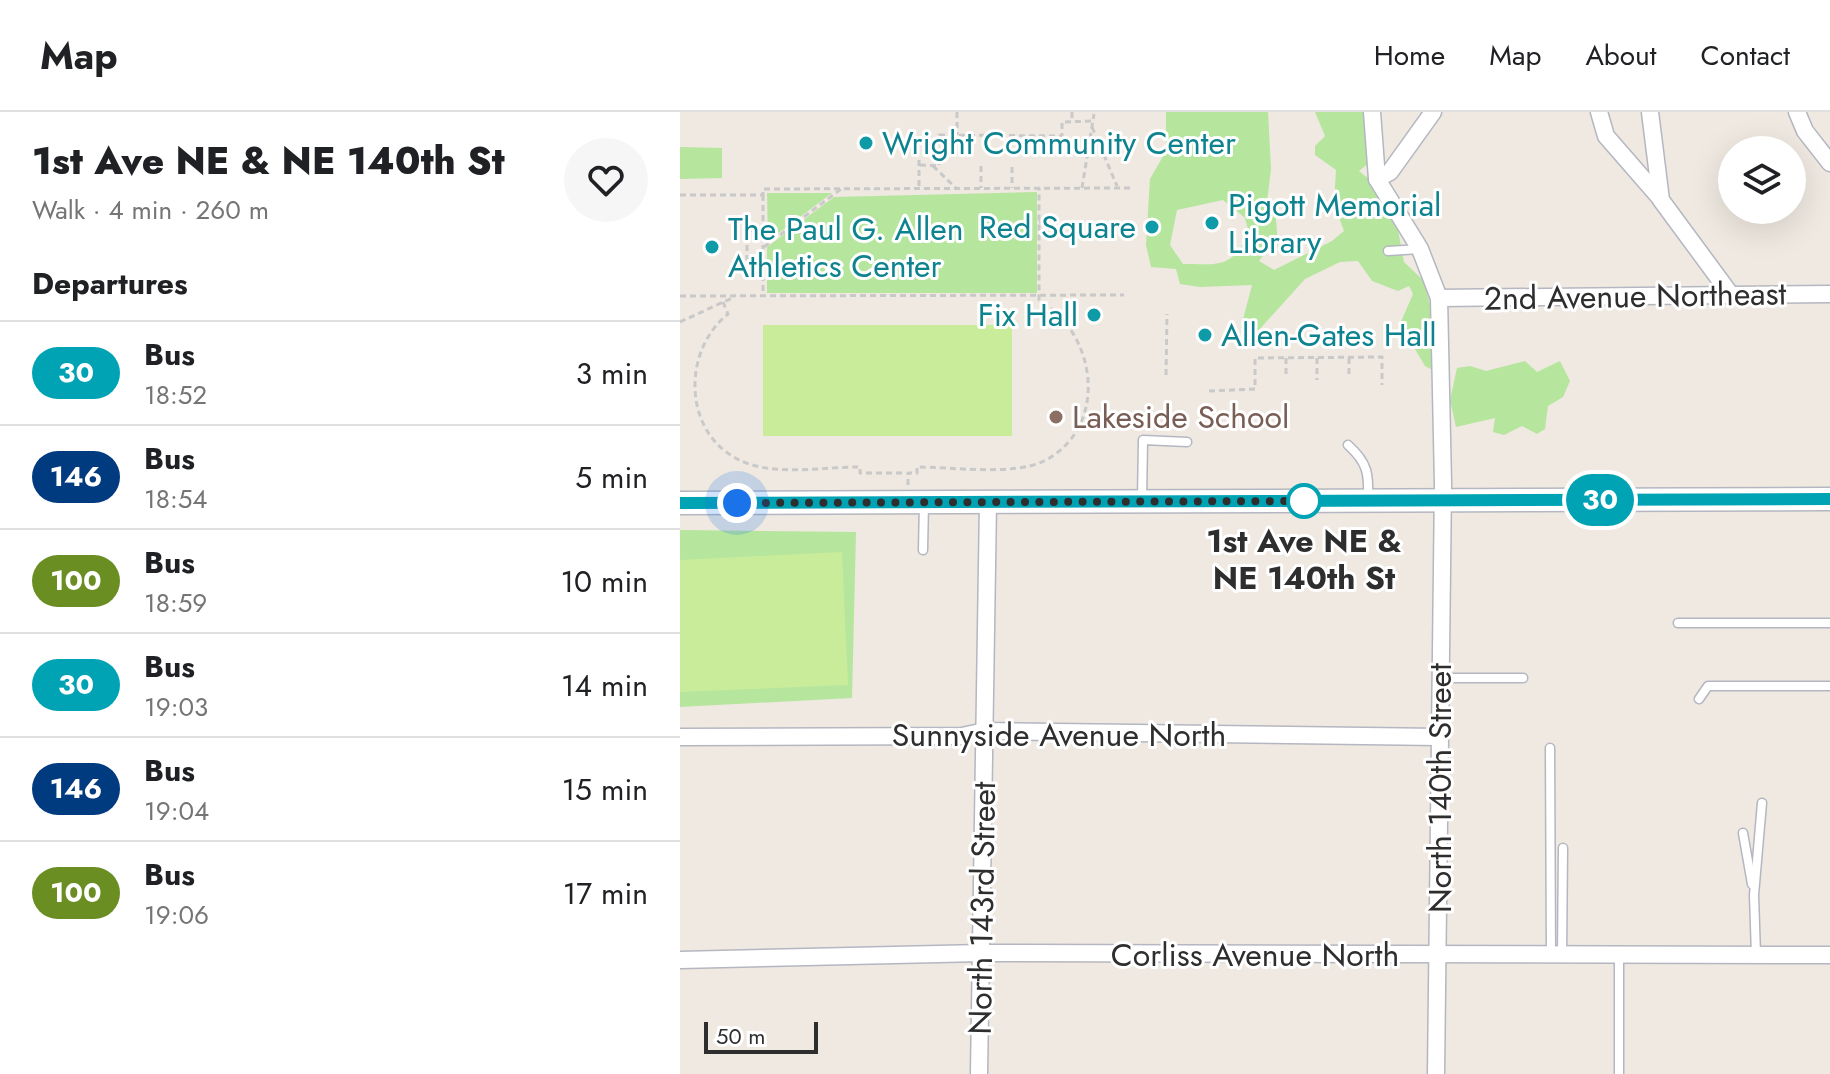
<!DOCTYPE html>
<meta charset="utf-8">
<style>
:root{--surface:#fff;--page:#f6f6f6;--text:#202124;--muted:#757577;--line:#e0e0e0}
body{margin:0;font-family:Jost,sans-serif;background:var(--page);color:var(--text);height:100vh;display:flex;flex-direction:column;font-size:30px;white-space:nowrap}
*{box-sizing:border-box;margin:0}
p{font-size:26px;color:var(--muted)}
.icon{flex:none;width:44px;height:44px;fill:none;stroke:currentColor;stroke-width:2;stroke-linecap:round;stroke-linejoin:round}
.map{position:relative;flex:1;overflow:hidden}
.sheet{display:flex;flex-direction:column;background:var(--surface);width:680px}
.sheet>*{flex:none}
.badge{padding:0 16px;border-radius:26px;font-size:28px;line-height:52px}
.controls{position:absolute;left:1038px;top:24px;display:grid;gap:16px}
.controls a{display:grid;place-items:center;width:88px;height:88px;border-radius:50%;background:var(--surface);box-shadow:0 8px 32px #0002;font-size:40px}
.scale{position:absolute;left:24px;bottom:20px;width:114px;box-sizing:border-box;padding-left:8px;border:4px solid #2e2e2e;border-top:0;font-size:22px;line-height:28px;white-space:nowrap;color:#2e2e2e;-webkit-text-stroke:6px #fff;paint-order:stroke}
.you{position:absolute;width:40px;height:40px;margin:-20px;border:6px solid #fff;border-radius:50%;background:#1a73e8;box-shadow:0 0 0 12px #1a73e833}
.map>.badge{position:absolute;translate:-50% -50%;box-shadow:0 0 0 4px #fff}
h2{padding:0 32px;font-size:30px;line-height:72px}
.round{display:grid;place-items:center;flex:none;width:84px;height:84px;border-radius:42px;background:var(--page)}
.summary{display:flex;align-items:center;justify-content:space-between;height:136px;padding:0 32px}
h1{font-size:38px;font-weight:800;line-height:60px}
ul{padding:0;list-style:none}
li{display:flex;align-items:center;gap:24px;height:104px;padding:0 32px;border-top:2px solid var(--line)}
li div{flex:1}
li b{display:block;font-size:30px}
li em{font-style:normal}
li .badge{min-width:88px;font-weight:700;text-align:center}
header{display:flex;align-items:center;gap:48px;box-sizing:border-box;height:112px;padding:0 40px;background:var(--surface);border-bottom:2px solid var(--line)}
header strong{font-size:38px}
nav{display:flex;gap:44px;margin-inline-start:auto;font-size:28px}
main{display:flex;flex:1;min-height:0}
.map>svg:first-child{display:block}
</style>
<header>
<strong>Map</strong>
<nav><a>Home</a><a>Map</a><a>About</a><a>Contact</a></nav>
</header>
<main>
<section class="sheet">
<div class="summary"><div><h1>1st Ave NE &amp; NE 140th St</h1><p>Walk · 4 min · 260 m</p></div><a class="round"><svg class="icon" aria-label="heart" viewBox="0 0 24 24"><path d="M12 20l-8-8c-3-5 5-10 8-4 3-6 11-1 8 4z"/></svg></a></div>
<h2>Departures</h2>
<ul>
<li><span class="badge" style="background:#00a3b4;color:#fff">30</span><div><b>Bus</b><p>18:52</p></div><em>3 min</em></li>
<li><span class="badge" style="background:#003b80;color:#fff">146</span><div><b>Bus</b><p>18:54</p></div><em>5 min</em></li>
<li><span class="badge" style="background:#6b8e23;color:#fff">100</span><div><b>Bus</b><p>18:59</p></div><em>10 min</em></li>
<li><span class="badge" style="background:#00a3b4;color:#fff">30</span><div><b>Bus</b><p>19:03</p></div><em>14 min</em></li>
<li><span class="badge" style="background:#003b80;color:#fff">146</span><div><b>Bus</b><p>19:04</p></div><em>15 min</em></li>
<li><span class="badge" style="background:#6b8e23;color:#fff">100</span><div><b>Bus</b><p>19:06</p></div><em>17 min</em></li>
</ul>
</section>
<div class="map">
<svg width="1150" height="962" viewBox="0 0 1150 962">
<rect width="100%" height="100%" fill="#efe9e1"/>
<!-- green -->
<g fill="#b6e59e" fill-rule="evenodd">
<path d="M486 0H588L591 57 587 90 595 95 598 133 588 137 579 149 594 158 652 129 664 119 654 92 656 58 635 43V34L645 24 635 0H690V50L679 59 690 68 717 113 724 150 744 169 753 204 754 259 745 254 720 212 733 182 729 174 718 179 692 169 678 149 660 150 625 167 578 219 565 220 561 215 572 173 520 175 500 172 496 157 471 155 466 133 470 67 486 39ZM543 88 565 106 569 121C551 157 540 152 503 152L490 133 497 98Z"/>
<polygon points="0,35 42,36 42,66 0,67"/>
<polygon points="357,80 357,181 87,181 87,135 154,85"/>
<polygon points="87,81 152,81 88,129"/>
<polygon points="845,249 857,260 880,249 890,269 883,285 868,294 865,317 857,322 842,314 824,323 813,320 815,306 776,315 770,288 777,256 790,254 806,259"/>
<polygon points="0,418 176,420 172,586 0,595"/>
</g>
<!-- pitch -->
<g fill="#c9ec9a">
<rect x="83" y="213" width="249" height="111"/>
<polygon points="162,440 168,573 0,580 0,448"/>
</g>
<g fill="none" stroke-linecap="round" stroke-linejoin="round">
<defs>
<g id="lane">
<polyline points="708,139 740,137"/>
<path d="M668 333C688 351 689 362 688 388"/>
<polyline points="462,388 463,328 507,330"/>
<polyline points="243,438 244,391"/>
<polyline points="998,511 1150,511"/>
<polyline points="761,566 843,566"/>
<polyline points="1019,587 1028,574 1150,574"/>
<polyline points="870,636 871,844"/>
<polyline points="1063,721 1072,772"/>
<polyline points="882,843 883,736"/>
<polyline points="1076,843 1074,783 1082,691"/>
<polyline points="939,844 939,962"/>
</g>
<g id="street">
<polyline points="692,0 697,67 740,137 759,186 763,372 756,962"/>
<polyline points="919,0 926,24 980,86"/>
<polyline points="970,0 981,88 1051,183"/>
<polyline points="1117,0 1125,19 1150,51"/>
<polyline points="697,67 710,60 753,0"/>
<polyline points="759,186 1150,182"/>
<polyline points="0,625 282,624 305,619 759,625"/>
<polyline points="0,848 302,841 1150,843"/>
<polyline points="299,962 308,390"/>
</g>
<polyline id="secondary" points="0,391 1150,387"/>
</defs>
<!-- lane casing -->
<use href="#lane" stroke="#b4b7c1" stroke-width="11"/>
<!-- street casing -->
<use href="#street" stroke="#b4b7c1" stroke-width="19"/>
<!-- secondary casing -->
<use href="#secondary" stroke="#b4b7c1" stroke-width="25"/>
<!-- path -->
<g stroke="#c9c9c9" stroke-width="3" stroke-dasharray="6 4" stroke-linecap="butt">
<polyline points="277,0 277,23"/>
<polyline points="392,0 392,9"/>
<polyline points="412,15 437,74"/>
<polyline points="239,48 239,77"/>
<polyline points="240,53 259,54 259,23 382,24 382,10 413,9"/>
<polyline points="253,54 276,76"/>
<polyline points="301,54 301,76"/>
<polyline points="332,55 332,76"/>
<polyline points="402,76 414,2"/>
<polyline points="0,83 83,83 83,77 453,76"/>
<polyline points="83,83 83,183"/>
<polyline points="359,110 380,109"/>
<polyline points="83,118 67,119 67,150 83,150"/>
<polyline points="84,135 161,77"/>
<polyline points="0,184 444,183"/>
<path d="M43 190 48 202C0 240 2 329 69 352 102 363 145 355 180 355V361H226"/>
<polyline points="0,210 52,186"/>
<polyline points="606,246 606,266"/>
<polyline points="637,246 637,268"/>
<polyline points="669,246 669,266"/>
<polyline points="486,263 487,202"/>
<polyline points="529,279 575,277 575,246 702,245 702,273"/>
<path d="M228 373V361H237V355C271 355 334 364 364 349 430 315 417 221 359 188V76"/>
</g>
<!-- lane -->
<use href="#lane" stroke="#fff" stroke-width="8"/>
<!-- street -->
<use href="#street" stroke="#fff" stroke-width="16"/>
<!-- secondary -->
<use href="#secondary" stroke="#fff" stroke-width="22"/>
</g>
<g fill="none" stroke-linecap="round" stroke-linejoin="round">
<defs>
<polyline id="line" points="0,391 1150,387"/>
</defs>
<!-- line casing -->
<use href="#line" stroke="#fff" stroke-width="18"/>
<!-- line -->
<use href="#line" stroke="#00a3b4" stroke-width="12"/>
<!-- walk -->
<polyline stroke="#2e2e2e" stroke-width="8" stroke-dasharray="0 14.4" points="57,391 632,389 624,389"/>
</g>
<!-- markers -->
<g fill="#0f9aa8" stroke="#fff" stroke-width="3">
<circle cx="186" cy="31" r="8"/>
<circle cx="532" cy="111" r="8"/>
<circle cx="472" cy="115" r="8"/>
<circle cx="32" cy="135" r="8"/>
<circle cx="414" cy="203" r="8"/>
<circle cx="525" cy="223" r="8"/>
</g>
<circle fill="#8d6e63" stroke="#fff" stroke-width="3" cx="376" cy="305" r="8"/>
<circle fill="#fff" stroke="#00a3b4" stroke-width="4" cx="624" cy="389" r="16"/>
<g text-anchor="middle" stroke-width="6" stroke-linejoin="round" paint-order="stroke">
<!-- culture labels -->
<g font-size="32" fill="#0d838f" stroke="#fff" text-anchor="start">
<text x="202" y="42">Wright Community Center</text>
<text x="548" y="104">Pigott Memorial<tspan x="548" dy="37">Library</tspan></text>
<text x="456" y="126" text-anchor="end">Red Square</text>
<text x="48" y="128">The Paul G. Allen<tspan x="48" dy="37">Athletics Center</tspan></text>
<text x="398" y="214" text-anchor="end">Fix Hall</text>
<text x="541" y="234">Allen-Gates Hall</text>
</g>
<!-- street labels -->
<g font-size="32" fill="#2e2e2e" stroke="#fff">
<text transform="translate(955 184) rotate(-1)" y="11">2nd Avenue Northeast</text>
<text x="379" y="634">Sunnyside Avenue North</text>
<text transform="translate(760 676) rotate(-90)" y="11">North 140th Street</text>
<text transform="translate(302 796) rotate(-89)" y="11">North 143rd Street</text>
<text x="575" y="854">Corliss Avenue North</text>
</g>
<!-- education labels -->
<g font-size="32" fill="#785e54" stroke="#fff" text-anchor="start">
<text x="392" y="316">Lakeside School</text>
</g>
<!-- stop labels -->
<g font-size="32" font-weight="bold" fill="#2e2e2e" stroke="#fff">
<text x="624" y="440">1st Ave NE &amp;<tspan x="624" dy="37">NE 140th St</tspan></text>
</g>
</g>
</svg>
<div class="controls">
<a><svg class="icon" aria-label="layers" viewBox="0 0 24 24"><path d="M12 4l9 5-9 5-9-5zM3 14l9 5 9-5"/></svg></a>
</div>
<div class="scale">50 m</div>
<div class="you" style="left:57px;top:391px"></div>
<b class="badge" style="left:920px;top:388px;background:#00a3b4;color:#fff">30</b>
</div>
</main>
